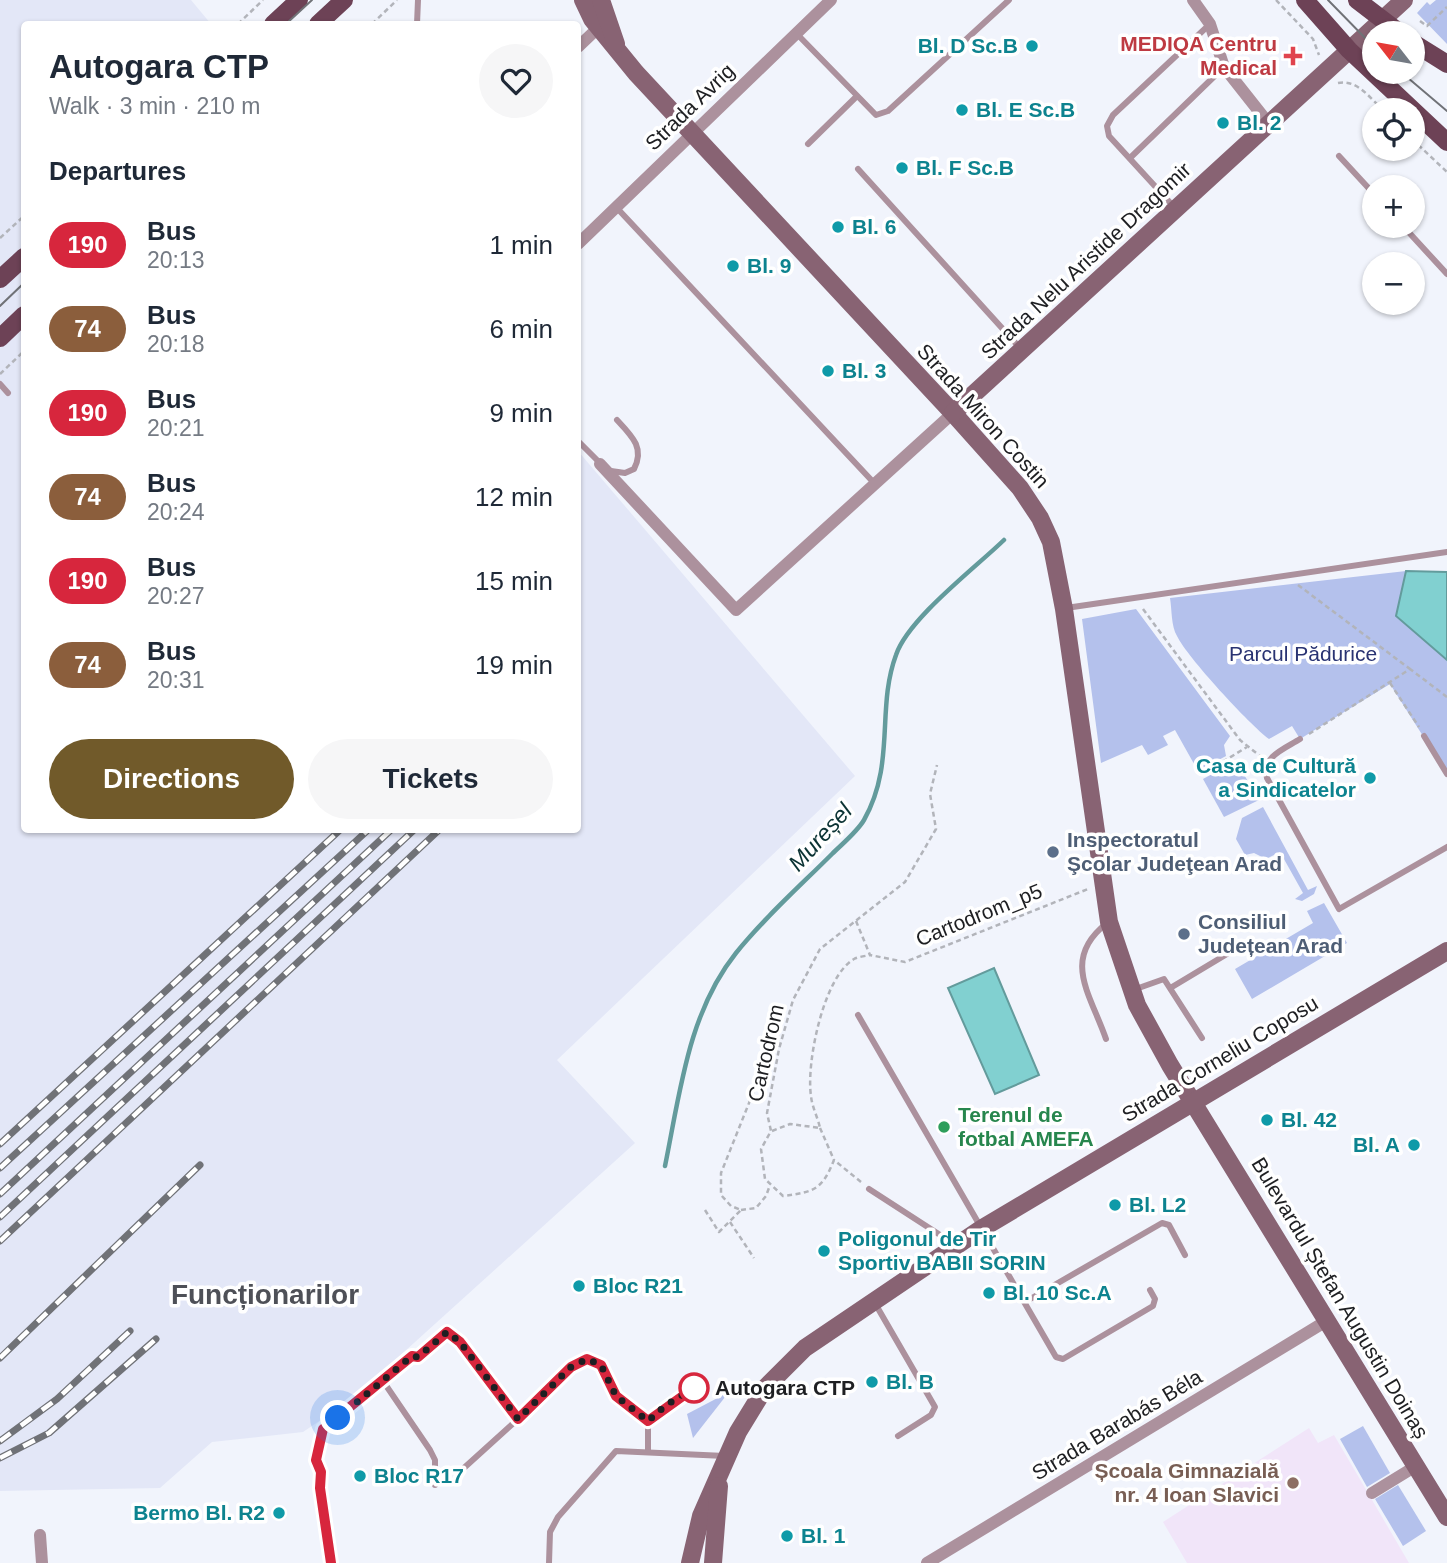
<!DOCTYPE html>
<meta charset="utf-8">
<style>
:root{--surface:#fff;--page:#f6f6f7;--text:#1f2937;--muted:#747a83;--accent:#715a2a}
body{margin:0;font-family:Helvetica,sans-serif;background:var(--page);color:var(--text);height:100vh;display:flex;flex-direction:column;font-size:26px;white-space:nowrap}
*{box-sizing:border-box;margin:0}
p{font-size:23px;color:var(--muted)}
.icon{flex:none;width:38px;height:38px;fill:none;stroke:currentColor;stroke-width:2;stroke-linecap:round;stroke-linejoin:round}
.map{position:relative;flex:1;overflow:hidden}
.panel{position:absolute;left:21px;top:21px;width:560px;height:812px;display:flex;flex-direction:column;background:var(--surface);border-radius:7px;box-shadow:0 2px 5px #0004}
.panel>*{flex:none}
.badge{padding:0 14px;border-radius:23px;font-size:24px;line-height:46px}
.needle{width:46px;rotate:301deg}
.tools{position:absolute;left:1362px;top:21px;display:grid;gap:14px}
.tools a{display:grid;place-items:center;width:63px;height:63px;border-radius:50%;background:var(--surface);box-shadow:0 2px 5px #0004;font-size:35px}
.you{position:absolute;width:35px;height:35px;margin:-18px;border:5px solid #fff;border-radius:50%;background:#1a73e8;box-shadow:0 0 0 10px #1a73e833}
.map>.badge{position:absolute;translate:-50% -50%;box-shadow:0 0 0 4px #fff}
h2{padding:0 28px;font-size:26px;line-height:63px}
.round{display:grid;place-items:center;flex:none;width:74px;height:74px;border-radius:37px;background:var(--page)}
.head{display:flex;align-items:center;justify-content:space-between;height:119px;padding:0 28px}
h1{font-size:33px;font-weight:700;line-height:52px}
.button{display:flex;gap:14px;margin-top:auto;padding:14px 28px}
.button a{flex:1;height:80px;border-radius:42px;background:var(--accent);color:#fff;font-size:28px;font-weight:700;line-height:80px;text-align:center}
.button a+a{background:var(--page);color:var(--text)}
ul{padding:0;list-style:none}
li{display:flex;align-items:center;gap:21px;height:84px;padding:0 28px}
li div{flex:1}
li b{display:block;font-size:26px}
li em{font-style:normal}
li .badge{min-width:77px;font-weight:700;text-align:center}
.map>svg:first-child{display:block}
</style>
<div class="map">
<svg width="1447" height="1563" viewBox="0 0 1447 1563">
<rect width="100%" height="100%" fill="#f1f4fc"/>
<!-- built -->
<polygon fill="#e3e7f7" points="0,0 191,0 211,24 24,24 24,830 578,830 578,451 855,776 557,1060 635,1143 352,1399 303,1432 212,1442 160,1488 0,1491"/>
<!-- education -->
<polygon fill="#f1e5f9" points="1309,1428 1318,1443 1334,1435 1409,1563 1187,1563 1163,1522"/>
<!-- green -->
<g fill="#b4c1ec">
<polygon points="1436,0 1447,0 1447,44 1417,13 1427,2 1430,5"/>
<path d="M1406 571 1396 616 1447 660V774L1390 684 1300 739 1292 726 1269 739C1250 725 1187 657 1177 636 1171 626 1172 610 1170 598Z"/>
<polygon points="1136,609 1230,736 1224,745 1226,756 1198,771 1175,730 1163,736 1168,745 1148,755 1142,745 1101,763 1082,619"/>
<polygon points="1236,761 1259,800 1224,817 1203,779"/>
<polygon points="1263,807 1308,890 1317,886 1314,894 1302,901 1295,899 1303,893 1280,852 1266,859 1254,853 1245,855 1236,839 1242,818"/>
<polygon points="1324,903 1347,943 1252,999 1235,969 1313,923 1307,911"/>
<polygon points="729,1392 693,1438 687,1414"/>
<polygon points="1363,1426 1390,1473 1367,1487 1340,1439"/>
<polygon points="1398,1485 1426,1531 1403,1546 1375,1499"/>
</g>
<!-- water -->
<g fill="#81d0d0" stroke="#639b9c" stroke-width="2">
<polygon points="1406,571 1447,572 1447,660 1396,616"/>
<polygon points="994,968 1039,1075 995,1094 948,988"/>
</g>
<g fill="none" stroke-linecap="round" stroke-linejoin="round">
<!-- stream -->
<path stroke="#639b9c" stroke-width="4.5" d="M665 1166C680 1093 688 1013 736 953 764 918 800 886 832 854 842 844 857 832 864 820 896 763 876 709 896 655 908 619 975 568 1004 540"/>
<!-- path -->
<g stroke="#b2b4ba" stroke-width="2.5" stroke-dasharray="5 3.5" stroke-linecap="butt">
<polyline points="1276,0 1313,39 1319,55"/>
<polyline points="1420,21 1427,26 1447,7"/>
<polyline points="238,24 263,0"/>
<polyline points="372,24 397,0"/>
<path d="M1338 83C1357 79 1370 98 1383 110"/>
<polyline points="1412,139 1447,172"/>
<polyline points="0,238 24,216"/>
<polyline points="0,374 24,351"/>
<polyline points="1298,585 1410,669"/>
<polyline points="1143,609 1240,740 1260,756"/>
<polyline points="1390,683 1419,727"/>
<polyline points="1309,734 1410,669 1447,697"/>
<polyline points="1201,775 1247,747"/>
<polyline points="856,921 870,955 905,962 1088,889"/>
<polyline points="820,1128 834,1160"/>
<path d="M772 1131 790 1124 820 1128C818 1118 812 1107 811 1096 806 1064 823 977 854 959 858 957 865 956 870 955"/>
<path d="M861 1182 834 1160C822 1190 814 1192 783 1196L765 1179 761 1149 771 1131 767 1113 779 1049 793 1000 820 949 905 882 936 829 930 794 937 765"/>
<polyline points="705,1210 719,1232 741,1210 731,1206 721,1195 721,1173 773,1043 782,1038"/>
<polyline points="741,1210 756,1208 766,1196 770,1185"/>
<polyline points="730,1222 754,1258"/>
</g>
<!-- lane -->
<g stroke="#ac919d" stroke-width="6">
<polyline points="417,24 418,0"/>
<polyline points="796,33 876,115 888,111 1009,0"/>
<polyline points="808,144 856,97"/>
<polyline points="1339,156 1374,194"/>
<polyline points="1130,158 1224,67"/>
<polyline points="858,169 1021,349"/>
<polyline points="616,207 875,484"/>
<polyline points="1175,208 1109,136 1107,126 1113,115 1210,24"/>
<polyline points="1403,226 1447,274"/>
<polyline points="0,384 8,393"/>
<polyline points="578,441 602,465"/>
<path d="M611 471 625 473 634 469C645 448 632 436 617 420"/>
<polyline points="1066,608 1447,552"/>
<polyline points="1424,736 1447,774"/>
<path d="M1300 739C1284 749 1262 756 1267 778L1339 909 1447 847"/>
<polyline points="1172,987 1227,954"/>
<polyline points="1133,990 1164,979 1202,1038"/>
<polyline points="858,1015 1056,1357 1063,1359 1153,1306 1155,1299 1150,1290"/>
<path d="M1106 1039C1090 993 1061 959 1107 923"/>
<polyline points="869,1189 954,1244"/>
<polyline points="1025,1302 1162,1223 1169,1225 1185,1255"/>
<polyline points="876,1305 935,1407 931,1415 898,1436"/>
<polyline points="383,1381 430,1450 435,1460 435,1485"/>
<polyline points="648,1451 648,1421 694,1388"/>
<polyline points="465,1467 518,1419"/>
<polyline points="331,1563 320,1488 321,1473 316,1460 323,1429 412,1356 418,1357 447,1332 460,1342 518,1419 571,1367 587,1358 601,1365 616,1396 648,1421"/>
<polyline points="549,1563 550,1532 558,1517 616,1451 725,1456"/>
</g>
<!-- street -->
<g stroke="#ac919d" stroke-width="12">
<polyline points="1193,0 1210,24 1224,67 1269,124"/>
<polyline points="578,47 599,27"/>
<polyline points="578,244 831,0"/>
<polyline points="600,464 736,610 953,413"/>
<polyline points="1372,1493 1416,1466"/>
<polyline points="40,1535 42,1563"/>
<polyline points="927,1563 1328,1320"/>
</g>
<!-- secondary -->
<g stroke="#886373" stroke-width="18">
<polyline points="583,0 592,19 636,73 953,413 1020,488 1040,518 1051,542 1064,609 1109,922 1137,1005 1170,1065 1447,1517"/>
<polyline points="601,0 616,44"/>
<polyline points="953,413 1404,0"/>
<polyline points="690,1563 701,1516 738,1432 765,1388 805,1348 981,1229 1447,951"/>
<polyline points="713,1563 719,1486"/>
</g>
<!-- primary -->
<g stroke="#6d4256" stroke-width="18">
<polyline points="1305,0 1349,50 1447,142"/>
<polyline points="1357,0 1400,33"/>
<polyline points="273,24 299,0"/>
<polyline points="318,24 344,0"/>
<polyline points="1412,42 1447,64"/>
<polyline points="0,279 24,257"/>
<polyline points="0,338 24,315"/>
</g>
<!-- tram -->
<g stroke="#707277" stroke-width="2">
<polyline points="1328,0 1374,47"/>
<polyline points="286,24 312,0"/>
<polyline points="1401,72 1447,111"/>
<polyline points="0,306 24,283"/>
</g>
<defs>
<g id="rail">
<polyline points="0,1144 340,830"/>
<polyline points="0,1168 368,830"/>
<polyline points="0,1194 391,830"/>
<polyline points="0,1217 414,830"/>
<polyline points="0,1241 439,830"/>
<polyline points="0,1358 200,1165"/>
<polyline points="0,1441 57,1399 130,1331"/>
<polyline points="0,1458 49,1433 156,1339"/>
</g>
</defs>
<!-- rail casing -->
<use href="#rail" stroke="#707277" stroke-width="7"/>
<!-- rail -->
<use href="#rail" stroke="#fff" stroke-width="4.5" stroke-dasharray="13" stroke-linecap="butt"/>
</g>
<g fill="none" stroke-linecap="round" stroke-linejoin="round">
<defs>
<polyline id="line" points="331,1563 320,1488 321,1472 316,1460 323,1429 412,1356 418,1357 447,1332 460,1342 518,1419 571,1367 587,1359 601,1365 616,1396 648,1421 694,1388"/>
</defs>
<!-- line casing -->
<use href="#line" stroke="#fff" stroke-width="16"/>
<!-- line -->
<use href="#line" stroke="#d7263d" stroke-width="10"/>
<!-- walk -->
<polyline stroke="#1e1f22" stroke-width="7" stroke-dasharray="0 12.6" points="338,1418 412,1356 418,1357 447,1332 460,1342 518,1419 571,1367 587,1359 601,1365 616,1396 648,1421 666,1405 694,1388"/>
</g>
<!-- markers -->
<g fill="#0f9aa8" stroke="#fff" stroke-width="2.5">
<circle cx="1032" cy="46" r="7"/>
<circle cx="962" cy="110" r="7"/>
<circle cx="1223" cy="123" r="7"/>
<circle cx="902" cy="168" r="7"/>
<circle cx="838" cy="227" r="7"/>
<circle cx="733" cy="266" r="7"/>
<circle cx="828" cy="371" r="7"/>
<circle cx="1370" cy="778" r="7"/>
<circle cx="1267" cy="1120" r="7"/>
<circle cx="1414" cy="1145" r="7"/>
<circle cx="1115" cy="1205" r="7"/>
<circle cx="824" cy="1251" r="7"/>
<circle cx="579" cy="1286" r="7"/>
<circle cx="989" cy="1293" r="7"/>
<circle cx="872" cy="1382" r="7"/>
<circle cx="360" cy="1476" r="7"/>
<circle cx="279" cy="1513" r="7"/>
<circle cx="787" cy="1536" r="7"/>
</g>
<path fill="#e0444e" stroke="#fff" stroke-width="2.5" d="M1289.5 45.5h7v7h7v7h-7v7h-7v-7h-7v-7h7z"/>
<g fill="#5c6f8a" stroke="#fff" stroke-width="2.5">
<circle cx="1053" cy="852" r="7"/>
<circle cx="1184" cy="934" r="7"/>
</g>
<circle fill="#2e9e5b" stroke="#fff" stroke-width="2.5" cx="944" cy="1127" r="7"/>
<circle fill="#fff" stroke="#d7263d" stroke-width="3.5" cx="694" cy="1388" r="14"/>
<circle fill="#8d6e63" stroke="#fff" stroke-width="2.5" cx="1293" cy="1483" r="7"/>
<g text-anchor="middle" stroke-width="7" stroke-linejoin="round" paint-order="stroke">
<!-- health labels -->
<g font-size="21" font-weight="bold" fill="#be3a42" stroke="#fff" text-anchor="end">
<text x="1277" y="51">MEDIQA Centru<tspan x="1277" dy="24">Medical</tspan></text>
</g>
<!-- culture labels -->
<g font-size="21" font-weight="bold" fill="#0d838f" stroke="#fff" text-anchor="start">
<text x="1018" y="53" text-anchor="end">Bl. D Sc.B</text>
<text x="976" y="117">Bl. E Sc.B</text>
<text x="1237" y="130">Bl. 2</text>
<text x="916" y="175">Bl. F Sc.B</text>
<text x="852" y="234">Bl. 6</text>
<text x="747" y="273">Bl. 9</text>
<text x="842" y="378">Bl. 3</text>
<text x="1356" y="773" text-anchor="end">Casa de Cultură<tspan x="1356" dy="24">a Sindicatelor</tspan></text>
<text x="1281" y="1127">Bl. 42</text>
<text x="1400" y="1152" text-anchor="end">Bl. A</text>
<text x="1129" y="1212">Bl. L2</text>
<text x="838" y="1246">Poligonul de Tir<tspan x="838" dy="24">Sportiv BABII SORIN</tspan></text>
<text x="593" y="1293">Bloc R21</text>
<text x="1003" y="1300">Bl. 10 Sc.A</text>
<text x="886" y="1389">Bl. B</text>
<text x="374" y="1483">Bloc R17</text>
<text x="265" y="1520" text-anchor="end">Bermo Bl. R2</text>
<text x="801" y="1543">Bl. 1</text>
</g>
<!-- street labels -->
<g font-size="21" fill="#1e1f22" stroke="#fff">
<text transform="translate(690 107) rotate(-44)" y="7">Strada Avrig</text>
<text transform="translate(1086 261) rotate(-43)" y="7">Strada Nelu Aristide Dragomir</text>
<text transform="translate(983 416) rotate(48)" y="7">Strada Miron Costin</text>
<text transform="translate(979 915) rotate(-22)" y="7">Cartodrom_p5</text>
<text transform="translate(766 1053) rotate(-77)" y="7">Cartodrom</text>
<text transform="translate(1220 1059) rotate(-31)" y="7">Strada Corneliu Coposu</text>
<text transform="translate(1340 1298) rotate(59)" y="7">Bulevardul Ștefan Augustin Doinaș</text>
<text transform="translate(1117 1425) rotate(-31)" y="7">Strada Barabás Béla</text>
</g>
<!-- park labels -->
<g font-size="21" fill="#293372" stroke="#fff">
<text x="1303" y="661">Parcul Pădurice</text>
</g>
<!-- service labels -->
<g font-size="21" font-weight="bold" fill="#4e5e75" stroke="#fff" text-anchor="start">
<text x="1067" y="847">Inspectoratul<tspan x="1067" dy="24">Şcolar Judeţean Arad</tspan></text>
<text x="1198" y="929">Consiliul<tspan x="1198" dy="24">Județean Arad</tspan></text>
</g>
<!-- leisure labels -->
<g font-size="21" font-weight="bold" fill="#27864d" stroke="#fff" text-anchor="start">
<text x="958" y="1122">Terenul de<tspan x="958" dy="24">fotbal AMEFA</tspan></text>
</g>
<!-- stop labels -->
<g font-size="21" font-weight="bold" fill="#1e1f22" stroke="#fff" text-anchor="start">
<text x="715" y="1395">Autogara CTP</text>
</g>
<!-- education labels -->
<g font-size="21" font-weight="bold" fill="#785e54" stroke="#fff" text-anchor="end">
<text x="1279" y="1478">Școala Gimnazială<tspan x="1279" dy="24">nr. 4 Ioan Slavici</tspan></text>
</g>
<!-- water labels -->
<g font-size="23" font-style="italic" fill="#0a3233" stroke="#fff">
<text transform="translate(820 837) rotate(-48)" y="8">Mureșel</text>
</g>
<!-- district labels -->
<g font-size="28" font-weight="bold" fill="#4e5057" stroke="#fff">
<text x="265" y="1304">Funcționarilor</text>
</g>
</g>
</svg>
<div class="tools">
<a><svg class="needle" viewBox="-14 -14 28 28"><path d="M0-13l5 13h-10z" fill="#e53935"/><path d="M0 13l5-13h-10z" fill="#747a83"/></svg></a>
<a><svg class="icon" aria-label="locate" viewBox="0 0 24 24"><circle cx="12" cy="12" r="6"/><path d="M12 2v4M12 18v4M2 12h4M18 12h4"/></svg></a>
<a>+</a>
<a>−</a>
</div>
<div class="you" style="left:338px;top:1418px"></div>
<section class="panel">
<div class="head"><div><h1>Autogara CTP</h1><p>Walk · 3 min · 210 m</p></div><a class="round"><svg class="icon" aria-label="heart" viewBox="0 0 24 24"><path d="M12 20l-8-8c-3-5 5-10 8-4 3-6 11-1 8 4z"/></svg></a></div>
<h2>Departures</h2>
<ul>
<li><span class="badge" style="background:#d7263d;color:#fff">190</span><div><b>Bus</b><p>20:13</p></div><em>1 min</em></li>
<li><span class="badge" style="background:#8b5e3c;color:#fff">74</span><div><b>Bus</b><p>20:18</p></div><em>6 min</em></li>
<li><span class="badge" style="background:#d7263d;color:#fff">190</span><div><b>Bus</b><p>20:21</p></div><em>9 min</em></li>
<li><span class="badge" style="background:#8b5e3c;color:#fff">74</span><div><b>Bus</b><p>20:24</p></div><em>12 min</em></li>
<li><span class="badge" style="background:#d7263d;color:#fff">190</span><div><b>Bus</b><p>20:27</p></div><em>15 min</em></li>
<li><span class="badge" style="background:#8b5e3c;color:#fff">74</span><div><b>Bus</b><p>20:31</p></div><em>19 min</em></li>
</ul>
<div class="button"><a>Directions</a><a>Tickets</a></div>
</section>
</div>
